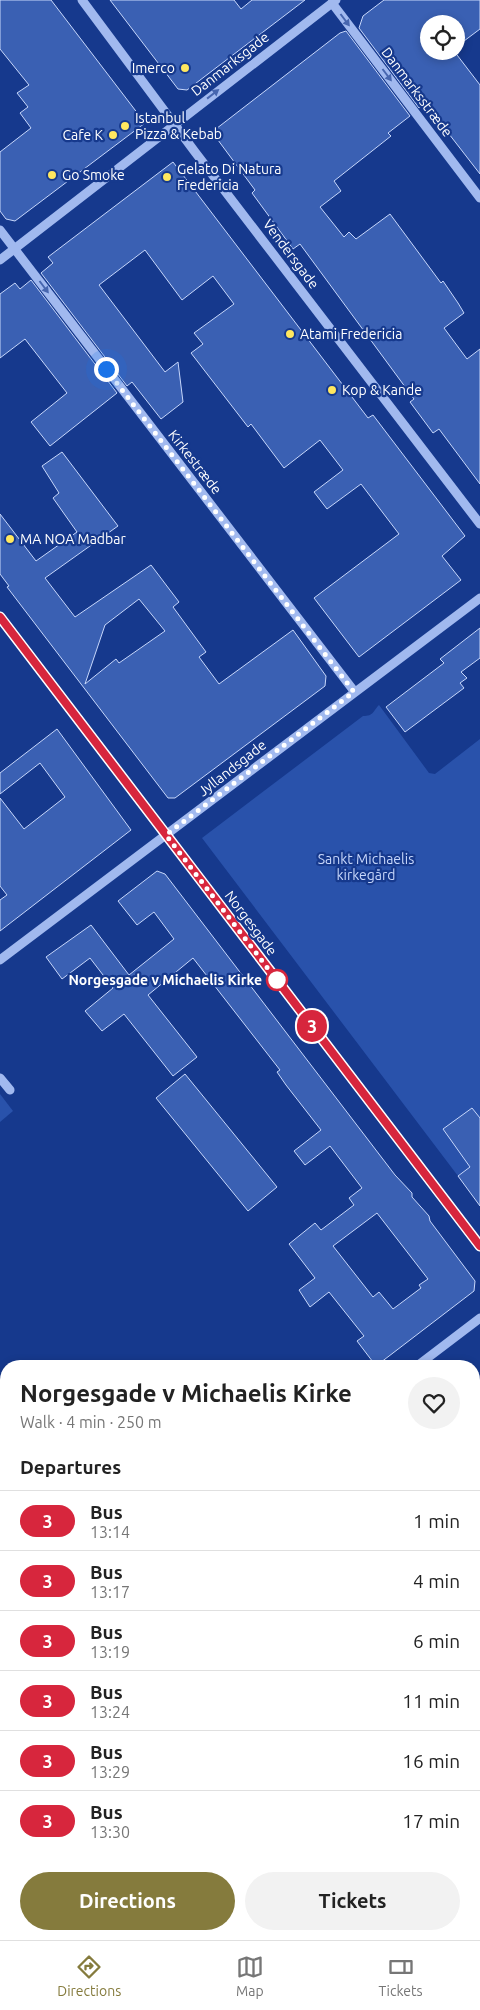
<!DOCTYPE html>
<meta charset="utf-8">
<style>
:root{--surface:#fff;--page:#f2f2f2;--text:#222;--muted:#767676;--line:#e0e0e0;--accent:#857b3d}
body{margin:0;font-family:Ubuntu,sans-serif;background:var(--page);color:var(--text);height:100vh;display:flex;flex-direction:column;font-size:19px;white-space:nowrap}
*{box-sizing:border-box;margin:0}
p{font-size:16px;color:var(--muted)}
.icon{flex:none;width:28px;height:28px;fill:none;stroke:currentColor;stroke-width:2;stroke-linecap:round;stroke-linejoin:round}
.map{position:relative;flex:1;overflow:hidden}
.sheet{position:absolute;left:0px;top:1360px;width:480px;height:580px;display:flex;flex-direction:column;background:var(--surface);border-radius:20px 20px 0 0;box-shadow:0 2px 8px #0003}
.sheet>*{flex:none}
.badge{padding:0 10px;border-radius:16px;font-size:18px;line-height:32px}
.fabs{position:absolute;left:420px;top:15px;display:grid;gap:10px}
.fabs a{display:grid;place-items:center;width:45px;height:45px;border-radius:50%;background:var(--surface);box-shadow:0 2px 8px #0003;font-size:25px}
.you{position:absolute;width:25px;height:25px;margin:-12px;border:4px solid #fff;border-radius:50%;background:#1a73e8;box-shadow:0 0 0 8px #1a73e833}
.map>.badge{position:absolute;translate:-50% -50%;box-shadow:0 0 0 2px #fff}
h2{padding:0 20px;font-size:19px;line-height:45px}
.round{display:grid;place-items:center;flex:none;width:52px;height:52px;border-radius:26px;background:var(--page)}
.head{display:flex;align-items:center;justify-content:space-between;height:85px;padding:0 20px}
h1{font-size:24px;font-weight:700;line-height:38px}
.cta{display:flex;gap:10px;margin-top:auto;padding:10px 20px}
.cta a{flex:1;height:58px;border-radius:30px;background:var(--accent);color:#fff;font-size:20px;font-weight:700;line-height:58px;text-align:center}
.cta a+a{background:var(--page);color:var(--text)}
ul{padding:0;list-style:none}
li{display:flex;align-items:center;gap:15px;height:60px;padding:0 20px;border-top:1px solid var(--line)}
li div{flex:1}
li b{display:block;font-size:19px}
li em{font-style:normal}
li .badge{min-width:55px;font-weight:700;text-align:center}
.menu{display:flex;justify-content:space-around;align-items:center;height:70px;border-top:1px solid var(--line);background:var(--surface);font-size:14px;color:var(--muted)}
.menu a{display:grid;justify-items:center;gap:2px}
.menu .current{color:var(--accent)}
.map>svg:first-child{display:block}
</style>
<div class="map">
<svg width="480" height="1940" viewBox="0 0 480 1940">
<rect width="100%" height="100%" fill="#16398d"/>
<!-- green -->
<g fill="#2952ab">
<path d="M379 705 429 773 435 774 480 739V1159L458 1176 202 838 363 716C374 716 373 711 379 705Z"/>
<polygon points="0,1094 13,1111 0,1122"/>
<polygon points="474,1545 480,1552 480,1648 474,1654"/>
<polygon points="480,1789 480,1940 340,1940 344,1934 474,1934 474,1794"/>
<polygon points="92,1934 219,1934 216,1940 90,1940"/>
</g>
<!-- building -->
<g fill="#3a60b3" stroke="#c7d7fb" fill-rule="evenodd">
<polygon points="0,0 51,0 145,123 15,221 6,219 0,211 0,152 31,128 20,113 28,107 17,93 29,85 0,49"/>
<polygon points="110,0 234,0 241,9 252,0 305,0 187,90 178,89"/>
<polygon points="384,0 480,0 480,29 456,47 456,24 429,24 429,51 454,51 480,85 480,174 425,103 419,108 359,28 363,16"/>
<polygon points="346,31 410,116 388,133 391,136 334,181 341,191 320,207 344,237 349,232 356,239 390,214 441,283 443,281 458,303 464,313 444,328 467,359 480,349 480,484 439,429 433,433 410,402 414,399 300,244 293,249 252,193 255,190 212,132 340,33"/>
<polygon points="173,162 368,418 373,415 465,536 442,556 461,580 359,657 314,598 399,534 361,484 327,509 314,492 343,470 320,440 284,468 251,424 248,427 191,353 203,344 194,333 234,304 213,276 182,300 145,250 99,285 165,372 178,362 183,402 161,419 132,382 127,386 41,273 53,263 48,257"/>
<polygon points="31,280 117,393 50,446 31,422 67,393 25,339 0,358 0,294 15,283 20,289"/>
<path d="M62 452 118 526 45 578 75 617 151 565 179 602 173 607 206 652 199 657 219 684 293 630 326 676 325 686 175 798H168L7 587 9 586 0 574V514L36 561 77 532 53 498 59 493 42 466ZM139 599 165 631 119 663 116 659 85 684 105 625Z"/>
<polygon points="480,628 480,658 461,672 467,678 460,683 464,688 405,732 386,707 444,663 440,659"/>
<polygon points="57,729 131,830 0,931 0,900 7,895 0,886 0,798 24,829 65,797 40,763 0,794 0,773"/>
<path d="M157 871 165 874 395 1175 412 1193V1197L429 1216 430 1221 475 1281 474 1291 376 1366 357 1341 364 1336 329 1292 310 1307 299 1290 315 1278 289 1244 315 1223 321 1230 354 1205 349 1198 362 1188 330 1146 305 1165 294 1151 321 1130 286 1085 277 1072 280 1070 193 958 148 995 197 1057 173 1076 124 1014 102 1031 85 1011 113 988 90 958 62 979 46 957 91 925 129 975 174 939 154 912 137 925 118 901ZM377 1213 428 1279 419 1285 421 1288 393 1309 379 1292 373 1297 333 1246Z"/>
<polygon points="185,1074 277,1187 248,1211 156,1098"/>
<polygon points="472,1108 480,1118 480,1206 458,1176 470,1167 443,1129"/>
</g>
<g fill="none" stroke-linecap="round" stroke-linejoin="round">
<!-- minor -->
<g stroke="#a1b9ef" stroke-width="9">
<polyline points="82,0 195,152 480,524"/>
<polyline points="332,3 480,198"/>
<polyline points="0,230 354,691"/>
<polyline points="0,260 336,0"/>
<polyline points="0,617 480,1246"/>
<polyline points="0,960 480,598"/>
<polyline points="0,1078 10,1090"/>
<polyline points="417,1366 480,1318"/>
<polyline points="0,1682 6,1678"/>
</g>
</g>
<!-- one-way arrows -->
<defs><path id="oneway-solid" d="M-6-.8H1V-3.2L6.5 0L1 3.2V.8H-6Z" transform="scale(1.25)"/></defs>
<g fill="#4766af">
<use href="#oneway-solid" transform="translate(345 20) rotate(53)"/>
<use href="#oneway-solid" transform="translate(387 75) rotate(53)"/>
<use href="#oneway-solid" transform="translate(213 94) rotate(-38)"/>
<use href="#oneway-solid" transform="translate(44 287) rotate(53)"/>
</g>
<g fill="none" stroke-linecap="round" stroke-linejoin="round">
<defs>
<polyline id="line" points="0,617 480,1246"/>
</defs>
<!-- line casing -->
<use href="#line" stroke="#fff" stroke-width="11"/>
<!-- line -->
<use href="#line" stroke="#d7263d" stroke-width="8"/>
<!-- walk -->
<polyline stroke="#fff" stroke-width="5" stroke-dasharray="0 9" points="106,369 354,692 166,835 282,987 277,980"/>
</g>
<!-- markers -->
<g fill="#ffe75f" stroke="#16398d" stroke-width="2">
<circle cx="185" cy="68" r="5"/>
<circle cx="125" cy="126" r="5"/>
<circle cx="113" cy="135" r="5"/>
<circle cx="52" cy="175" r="5"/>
<circle cx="167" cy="177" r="5"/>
<circle cx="290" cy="334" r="5"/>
<circle cx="332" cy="390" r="5"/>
<circle cx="10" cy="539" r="5"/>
</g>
<circle fill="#fff" stroke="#d7263d" stroke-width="2.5" cx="277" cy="980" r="10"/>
<g text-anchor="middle" stroke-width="4.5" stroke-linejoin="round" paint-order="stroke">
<!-- street labels -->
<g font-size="14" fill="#fff" stroke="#16398d">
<text transform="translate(230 64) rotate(-38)" y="5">Danmarksgade</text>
<text transform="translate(417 92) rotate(53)" y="5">Danmarksstræde</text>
<text transform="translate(291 254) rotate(53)" y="5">Vendersgade</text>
<text transform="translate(195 462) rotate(52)" y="5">Kirkestræde</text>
<text transform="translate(232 768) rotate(-38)" y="5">Jyllandsgade</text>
<text transform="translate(251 923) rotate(53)" y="5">Norgesgade</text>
</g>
<!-- poi labels -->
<g font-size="14" fill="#fff" stroke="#16398d" text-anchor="start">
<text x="175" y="73" text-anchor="end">Imerco</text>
<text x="135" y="123">Istanbul<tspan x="135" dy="16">Pizza &amp; Kebab</tspan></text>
<text x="103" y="140" text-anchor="end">Cafe K</text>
<text x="177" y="174">Gelato Di Natura<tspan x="177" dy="16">Fredericia</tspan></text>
<text x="62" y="180">Go Smoke</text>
<text x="300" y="339">Atami Fredericia</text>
<text x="342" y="395">Kop &amp; Kande</text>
<text x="20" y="544">MA NOA Madbar</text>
</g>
<!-- park labels -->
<g font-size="14" fill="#c7d7fb" stroke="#16398d">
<text x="366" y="864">Sankt Michaelis<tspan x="366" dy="16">kirkegård</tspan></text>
</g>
<!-- stop labels -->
<g font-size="14" font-weight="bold" fill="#fff" stroke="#16398d" text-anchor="end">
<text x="262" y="985">Norgesgade v Michaelis Kirke</text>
</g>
</g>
</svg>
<div class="fabs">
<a><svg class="icon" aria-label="locate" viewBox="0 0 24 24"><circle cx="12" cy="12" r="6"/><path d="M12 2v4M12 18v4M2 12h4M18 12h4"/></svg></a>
</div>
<div class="you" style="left:106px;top:369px"></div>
<b class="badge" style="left:312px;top:1026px;background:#d7263d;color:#fff">3</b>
<section class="sheet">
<div class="head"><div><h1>Norgesgade v Michaelis Kirke</h1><p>Walk · 4 min · 250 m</p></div><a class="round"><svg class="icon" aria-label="heart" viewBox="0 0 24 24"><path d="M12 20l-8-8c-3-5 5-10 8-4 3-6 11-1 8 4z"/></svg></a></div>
<h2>Departures</h2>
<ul>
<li><span class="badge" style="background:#d7263d;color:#fff">3</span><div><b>Bus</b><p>13:14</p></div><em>1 min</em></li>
<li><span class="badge" style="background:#d7263d;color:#fff">3</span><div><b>Bus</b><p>13:17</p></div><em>4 min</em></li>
<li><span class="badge" style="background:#d7263d;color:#fff">3</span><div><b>Bus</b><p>13:19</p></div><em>6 min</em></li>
<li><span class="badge" style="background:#d7263d;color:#fff">3</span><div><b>Bus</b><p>13:24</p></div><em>11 min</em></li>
<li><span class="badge" style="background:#d7263d;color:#fff">3</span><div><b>Bus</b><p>13:29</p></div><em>16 min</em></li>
<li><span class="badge" style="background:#d7263d;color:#fff">3</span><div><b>Bus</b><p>13:30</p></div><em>17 min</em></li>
</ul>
<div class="cta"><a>Directions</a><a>Tickets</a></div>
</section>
</div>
<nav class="menu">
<a class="current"><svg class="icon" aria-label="directions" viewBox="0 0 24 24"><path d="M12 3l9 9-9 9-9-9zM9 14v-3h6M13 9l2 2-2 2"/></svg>Directions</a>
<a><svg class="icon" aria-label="map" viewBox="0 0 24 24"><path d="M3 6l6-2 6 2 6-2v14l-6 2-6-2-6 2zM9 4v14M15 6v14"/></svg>Map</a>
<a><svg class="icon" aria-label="tickets" viewBox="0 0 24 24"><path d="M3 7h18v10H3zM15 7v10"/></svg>Tickets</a>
</nav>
